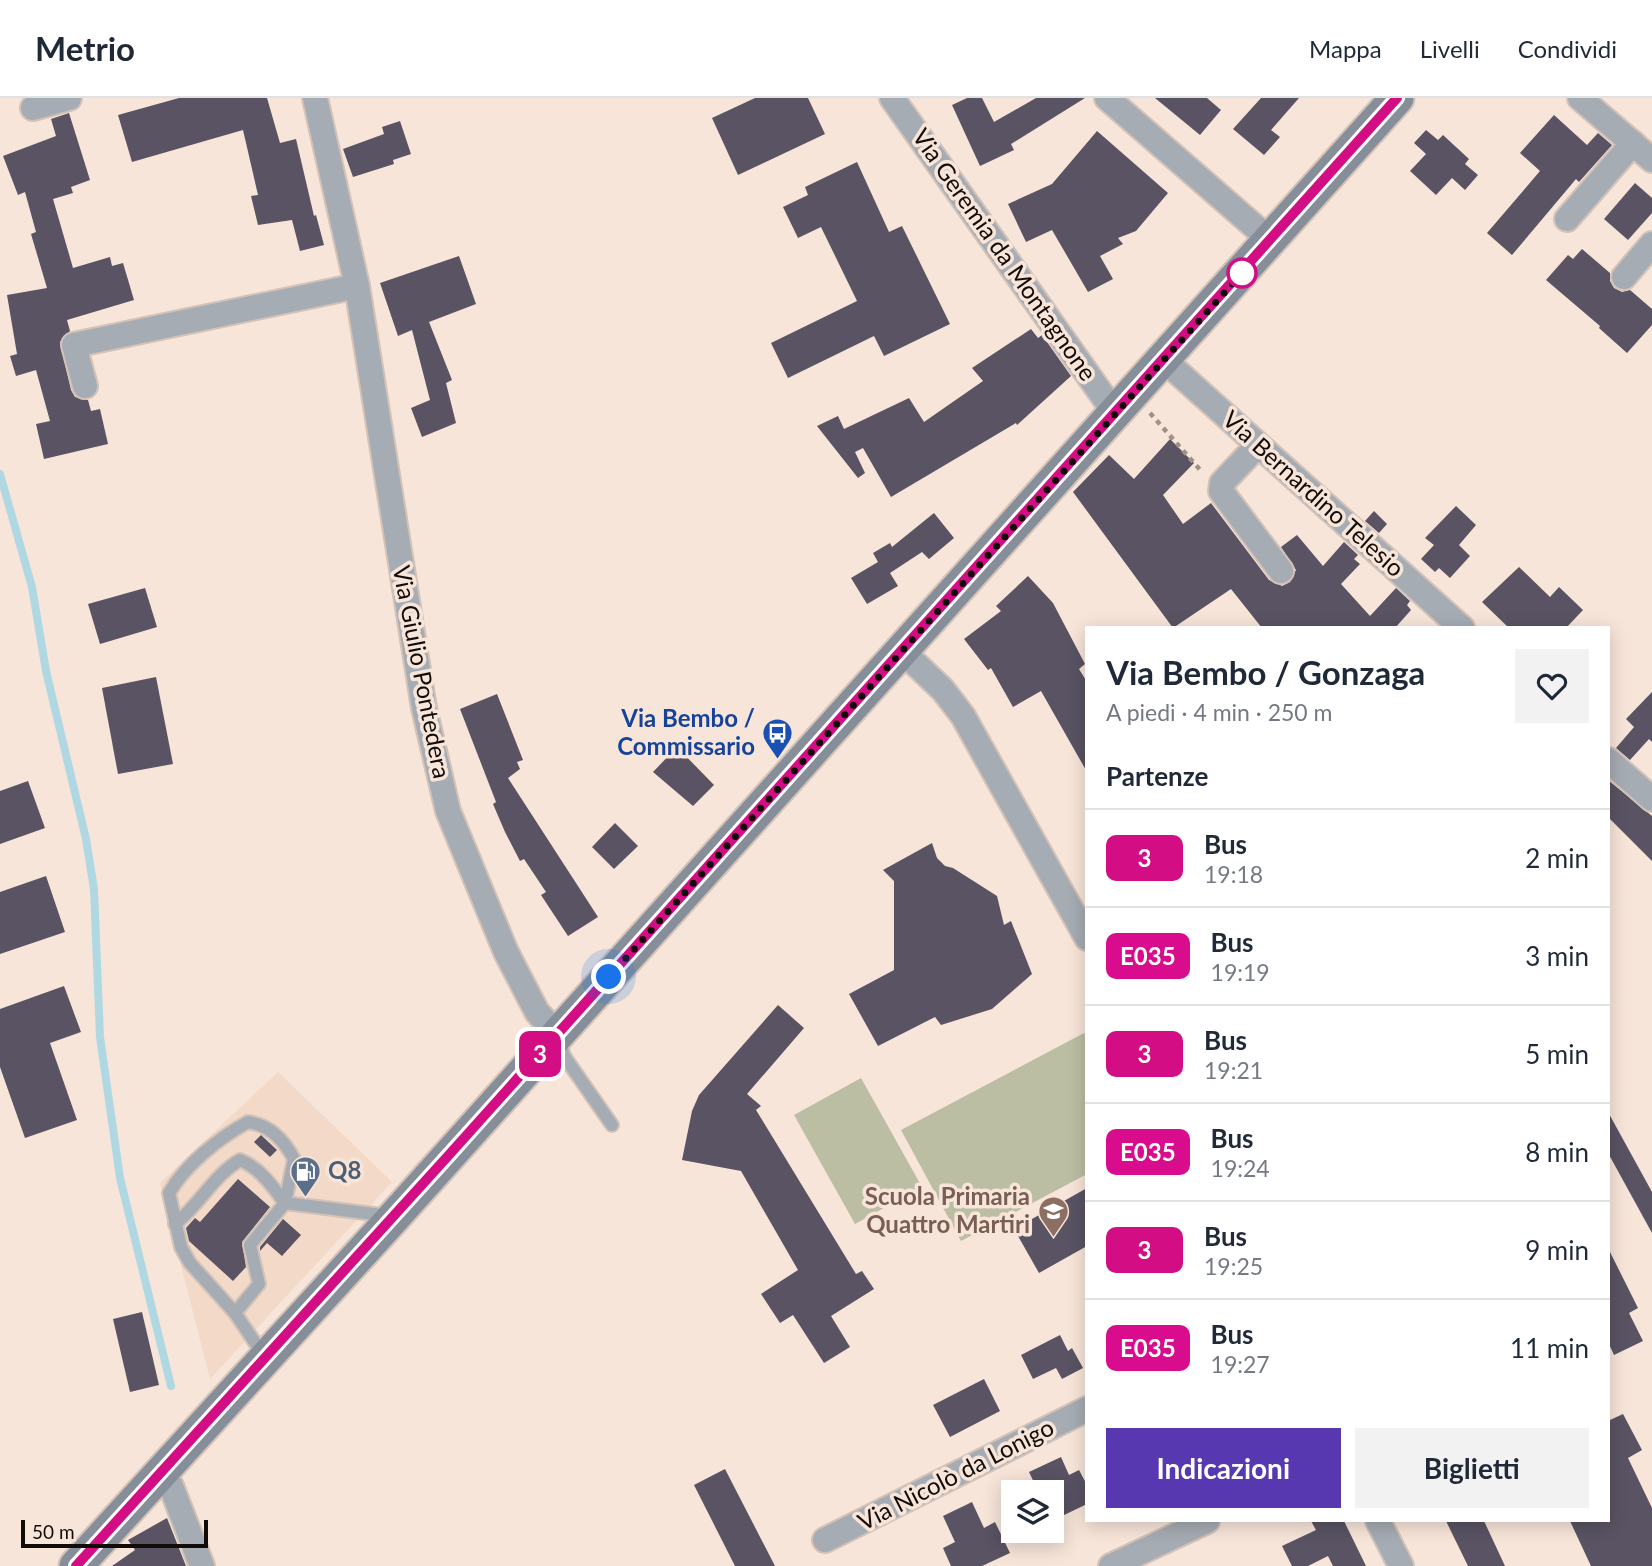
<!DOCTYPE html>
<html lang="it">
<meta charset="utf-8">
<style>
:root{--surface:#fff;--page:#f2f2f3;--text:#1f2937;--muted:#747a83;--line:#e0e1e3;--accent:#5738b0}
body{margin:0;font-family:Lato,sans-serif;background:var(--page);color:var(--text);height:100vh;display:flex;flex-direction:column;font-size:26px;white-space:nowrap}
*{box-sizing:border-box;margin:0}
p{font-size:23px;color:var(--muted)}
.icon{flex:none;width:38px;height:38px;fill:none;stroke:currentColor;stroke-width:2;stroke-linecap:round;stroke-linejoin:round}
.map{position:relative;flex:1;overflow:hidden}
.side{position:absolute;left:1085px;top:528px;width:525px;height:896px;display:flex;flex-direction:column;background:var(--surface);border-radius:0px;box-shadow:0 4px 18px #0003}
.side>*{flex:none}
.badge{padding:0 14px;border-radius:10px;font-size:24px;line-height:46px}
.tools{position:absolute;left:1001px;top:1382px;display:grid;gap:14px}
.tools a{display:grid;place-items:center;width:63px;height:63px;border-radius:0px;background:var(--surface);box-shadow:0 4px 18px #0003;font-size:35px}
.scale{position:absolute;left:21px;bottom:18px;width:187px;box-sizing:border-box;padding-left:7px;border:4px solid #120c08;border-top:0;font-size:19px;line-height:24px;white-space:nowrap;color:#120c08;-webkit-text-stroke:5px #f8e5d9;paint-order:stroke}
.you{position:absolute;width:35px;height:35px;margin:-18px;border:5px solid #fff;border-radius:50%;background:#1a73e8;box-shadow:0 0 0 10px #1a73e833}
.map>.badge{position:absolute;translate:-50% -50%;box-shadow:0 0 0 4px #fff}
h2{padding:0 21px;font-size:26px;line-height:63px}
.round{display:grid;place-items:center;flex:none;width:74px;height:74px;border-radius:0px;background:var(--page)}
.overview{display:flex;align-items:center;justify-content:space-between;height:119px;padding:0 21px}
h1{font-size:33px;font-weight:700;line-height:52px}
.cta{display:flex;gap:14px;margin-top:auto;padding:14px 21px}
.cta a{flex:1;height:80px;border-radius:0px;background:var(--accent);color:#fff;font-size:28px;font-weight:700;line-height:80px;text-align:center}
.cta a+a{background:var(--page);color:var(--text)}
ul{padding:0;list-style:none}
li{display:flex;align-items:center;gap:21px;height:98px;padding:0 21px;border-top:2px solid var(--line)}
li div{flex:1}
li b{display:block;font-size:26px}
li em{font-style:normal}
li .badge{min-width:77px;font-weight:700;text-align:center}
header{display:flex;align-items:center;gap:42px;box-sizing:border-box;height:98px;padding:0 35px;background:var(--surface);border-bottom:2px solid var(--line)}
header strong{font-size:33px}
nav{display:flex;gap:38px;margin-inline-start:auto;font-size:24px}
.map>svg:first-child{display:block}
</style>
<header>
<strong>Metrio</strong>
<nav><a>Mappa</a><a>Livelli</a><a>Condividi</a></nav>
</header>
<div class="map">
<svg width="1652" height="1468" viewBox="0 0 1652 1468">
<rect width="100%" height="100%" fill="#f8e5d9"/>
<!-- built -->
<polygon fill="#f2d9c8" points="278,974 392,1084 210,1281 160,1085"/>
<!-- green -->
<g fill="#bcbea4">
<polygon points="1084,935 1087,941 1087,1076 961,1143 901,1032"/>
<polygon points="861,980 922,1089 855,1126 794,1017"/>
</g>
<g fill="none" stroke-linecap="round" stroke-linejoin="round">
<!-- stream -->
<polyline stroke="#b0d8e3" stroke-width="8" points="0,376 32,489 46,573 86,741 94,791 100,939 120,1080 171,1288"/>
</g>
<!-- building -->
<g fill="#595363">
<polygon points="179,0 267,0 280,45 296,41 314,118 316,117 324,147 300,153 292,122 258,127 251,98 258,97 243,32 132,64 118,17"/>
<polygon points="755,0 808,0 825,36 738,77 712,20"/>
<polygon points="967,0 982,0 994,24 1036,0 1085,0 1011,46 1014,52 980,68 952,7"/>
<polygon points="1155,0 1207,0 1221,12 1200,37"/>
<polygon points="1261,0 1299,0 1271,32 1280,39 1264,57 1233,31"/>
<polygon points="69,15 90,82 71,89 73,95 53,101 73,170 110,159 112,168 123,165 134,202 67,222 70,233 60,244 71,292 75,299 88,302 91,313 100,311 108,346 44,361 36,326 50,323 36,272 16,278 10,258 17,256 7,197 47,190 31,136 36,134 25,94 18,97 3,58 56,38 51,21"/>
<polygon points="1554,17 1587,47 1598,35 1612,47 1579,84 1576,81 1512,157 1487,135 1540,73 1520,55"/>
<polygon points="400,23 411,56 393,62 394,66 353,79 343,51 384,36 382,29"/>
<polygon points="1426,32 1438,42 1443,37 1469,61 1465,66 1478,77 1465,92 1452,80 1436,97 1410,73 1426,56 1414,45"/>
<polygon points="1097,33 1168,95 1136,133 1118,140 1123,146 1100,158 1113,181 1088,194 1052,132 1026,144 1008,106 1052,86"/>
<polygon points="857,64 889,134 902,128 950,226 884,258 874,238 788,280 771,245 857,203 821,129 798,140 783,109 808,97 805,89"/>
<polygon points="1635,85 1652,100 1652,115 1628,142 1604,121"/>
<polygon points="1582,151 1610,175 1610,183 1614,190 1622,194 1630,192 1652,211 1652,227 1627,255 1599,230 1600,228 1546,182 1568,157 1573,161"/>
<polygon points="459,158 476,206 429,224 452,282 446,285 456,325 422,339 411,310 430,302 412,232 398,238 380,185"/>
<polygon points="1031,231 1038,240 1042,237 1071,278 1017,327 1016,325 891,399 863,350 855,354 865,375 858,380 817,328 838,318 844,331 909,300 924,324 983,283 972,270"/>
<polygon points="1170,341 1194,365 1163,397 1183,426 1211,405 1269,482 1282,488 1290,484 1296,472 1281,449 1297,437 1323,468 1344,444 1358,457 1354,461 1360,466 1341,486 1370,518 1396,490 1410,503 1407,507 1411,512 1395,530 1262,530 1231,491 1173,530 1073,394 1109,357 1134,381"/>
<polygon points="1456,408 1476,427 1459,447 1470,458 1450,480 1439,470 1435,474 1421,461 1434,447 1425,440"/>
<polygon points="1374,413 1387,426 1379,435 1365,423"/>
<polygon points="934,415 954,440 929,461 922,454 890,475 898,488 867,506 851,480 878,464 873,455 890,445 892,449"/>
<polygon points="1519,469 1550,499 1559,489 1583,512 1566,530 1509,530 1482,504"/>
<polygon points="1028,478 1053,505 1085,566 1079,571 1087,584 1087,674 1041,593 1013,609 991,570 988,572 964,541 1001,513 996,508"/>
<polygon points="145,490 157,529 100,546 88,506"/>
<polygon points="156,579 173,666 118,676 102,590"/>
<polygon points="1652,594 1652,644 1649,641 1630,662 1616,650 1634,629 1626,621"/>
<polygon points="497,596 523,662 517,664 520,671 508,680 598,819 568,838 541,797 546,794 524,761 520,763 505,734 493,706 496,704 460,611"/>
<polygon points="677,649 714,687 693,708 653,674"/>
<polygon points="1608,682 1652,718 1652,763 1608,719"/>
<polygon points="28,683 45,730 0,746 0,693"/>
<polygon points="615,725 638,748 614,771 592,749"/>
<polygon points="932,745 937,760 945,768 953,770 997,798 1004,827 1011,823 1032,876 992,911 941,927 935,919 878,948 849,896 894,872 894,783 883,772"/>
<polygon points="46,778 65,834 0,856 0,794"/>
<polygon points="64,888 81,934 50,945 77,1022 25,1040 0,969 0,911"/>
<polygon points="778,907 804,930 747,996 761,1008 756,1012 856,1176 862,1173 874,1191 831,1218 850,1249 824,1265 793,1217 780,1225 761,1196 798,1172 741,1073 682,1062 692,1013 699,997"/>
<polygon points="1608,1014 1652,1094 1652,1135 1608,1055"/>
<polygon points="261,1037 277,1052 270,1059 254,1044"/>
<polygon points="238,1081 270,1109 242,1144 246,1169 233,1183 189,1143 186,1130 195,1120 200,1124"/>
<polygon points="1087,1090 1087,1148 1039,1175 1014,1131"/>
<polygon points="283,1121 301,1137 282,1158 267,1145 260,1153 260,1149"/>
<polygon points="1608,1150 1638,1210 1629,1215 1643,1243 1614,1257 1608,1244"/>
<polygon points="142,1214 159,1287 130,1294 113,1221"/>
<polygon points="1060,1237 1068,1253 1072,1250 1083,1270 1062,1281 1056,1270 1033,1281 1021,1257"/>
<polygon points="984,1281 1000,1313 950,1339 933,1307"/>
<polygon points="1623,1316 1642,1352 1628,1360 1652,1410 1652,1468 1591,1468 1570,1423 1608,1423 1608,1319 1610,1322"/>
<polygon points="1061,1359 1069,1377 1079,1372 1087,1387 1087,1406 1062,1418 1052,1395 1039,1395 1029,1374"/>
<polygon points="725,1371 775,1468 735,1468 694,1387"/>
<polygon points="972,1404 984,1430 995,1424 1010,1455 982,1468 951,1468 943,1450 955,1444 943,1418"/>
<polygon points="167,1420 186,1468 112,1468 135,1452 128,1442"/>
<polygon points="1311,1423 1344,1423 1366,1468 1333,1468 1328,1458 1308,1468 1292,1468 1282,1448 1316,1432"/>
<polygon points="1446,1423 1484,1423 1505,1468 1468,1468"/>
</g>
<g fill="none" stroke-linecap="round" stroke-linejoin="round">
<defs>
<g id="service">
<polyline points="559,940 564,958 612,1027"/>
<path d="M175 1126C199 1107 214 1077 240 1062 260 1070 272 1088 285 1105"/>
<path d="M235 1215 190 1165 181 1149 169 1095C186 1066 219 1040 248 1024 269 1027 284 1042 294 1061L285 1105"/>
<polyline points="264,1258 235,1215 259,1186 250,1147 285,1105 390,1118"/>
</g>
<g id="minor">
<polyline points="315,0 357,188 424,610 448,713 506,854 537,914 558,937"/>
<polyline points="892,0 1115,315"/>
<polyline points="1107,0 1270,142"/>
<polyline points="1580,0 1652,62"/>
<polyline points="33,10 69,0"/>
<polyline points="1567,121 1633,45"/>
<polyline points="1624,179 1652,146"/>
<polyline points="1164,262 1462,530"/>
<polyline points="85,288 74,247 357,188"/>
<polyline points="1258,347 1222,385 1221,393 1281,473"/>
<polyline points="901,552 943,592 963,618 1087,840"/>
<polyline points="1608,662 1652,701"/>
<polyline points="160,1377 171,1388 202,1468"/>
<polyline points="1378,1423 1401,1468"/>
<polyline points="825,1442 1087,1311"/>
<polyline points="1111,1468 1207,1423"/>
</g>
<polyline id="secondary" points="76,1468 394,1119 1397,0"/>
</defs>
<!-- service casing -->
<use href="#service" stroke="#d3c2b8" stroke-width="16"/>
<!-- minor casing -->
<use href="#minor" stroke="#d3c2b8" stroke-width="28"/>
<!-- secondary casing -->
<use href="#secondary" stroke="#d3c2b8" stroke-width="37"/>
<!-- path -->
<polyline stroke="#9f9188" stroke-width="4.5" stroke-dasharray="5 5" stroke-linecap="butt" points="1150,315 1202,374"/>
<!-- service -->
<use href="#service" stroke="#a6acb3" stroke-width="12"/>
<!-- minor -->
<use href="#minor" stroke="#a6acb3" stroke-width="24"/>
<!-- secondary -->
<use href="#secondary" stroke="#868e99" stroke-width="33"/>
</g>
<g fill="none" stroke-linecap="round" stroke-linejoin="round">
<defs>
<polyline id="line" points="76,1468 448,1058 1397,0"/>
</defs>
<!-- line casing -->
<use href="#line" stroke="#fff" stroke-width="16"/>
<!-- line -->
<use href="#line" stroke="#d30d84" stroke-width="10"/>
<!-- walk -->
<polyline stroke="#120c08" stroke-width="7" stroke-dasharray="0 12.6" points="609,879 1242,175"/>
</g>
<!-- icons -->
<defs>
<symbol id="bus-pin" viewBox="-11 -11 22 30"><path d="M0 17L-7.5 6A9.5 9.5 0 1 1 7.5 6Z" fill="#1a4fb4" stroke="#f8e5d9"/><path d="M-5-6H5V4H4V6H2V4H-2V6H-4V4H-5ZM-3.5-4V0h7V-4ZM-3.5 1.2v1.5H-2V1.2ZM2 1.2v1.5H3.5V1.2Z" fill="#fff"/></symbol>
<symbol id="fuel-pin" viewBox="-11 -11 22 30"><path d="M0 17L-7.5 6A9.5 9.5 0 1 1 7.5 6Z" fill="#5c6f8a" stroke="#f8e5d9"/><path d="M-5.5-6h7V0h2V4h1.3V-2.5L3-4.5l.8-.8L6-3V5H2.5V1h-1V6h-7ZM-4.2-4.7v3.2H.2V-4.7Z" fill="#fff"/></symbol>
<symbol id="school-pin" viewBox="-11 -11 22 30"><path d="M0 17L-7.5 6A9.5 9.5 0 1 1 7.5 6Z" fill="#8d6e63" stroke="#f8e5d9"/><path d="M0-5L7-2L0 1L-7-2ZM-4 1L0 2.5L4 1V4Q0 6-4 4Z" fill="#fff"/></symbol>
</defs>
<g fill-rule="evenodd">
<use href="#bus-pin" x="760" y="618" width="35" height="47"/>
<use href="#fuel-pin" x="288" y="1056" width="35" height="47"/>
<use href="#school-pin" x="1036" y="1096" width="35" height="47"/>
</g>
<!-- markers -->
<circle fill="#fff" stroke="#d30d84" stroke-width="3.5" cx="1242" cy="175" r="14"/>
<g text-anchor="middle" stroke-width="7" stroke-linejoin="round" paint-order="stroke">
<!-- street labels -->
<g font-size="24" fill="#120c08" stroke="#f8e5d9">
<text transform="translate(1004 157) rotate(55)" y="8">Via Geremia da Montagnone</text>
<text transform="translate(1313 396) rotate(42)" y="8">Via Bernardino Telesio</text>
<text transform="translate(421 574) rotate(79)" y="8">Via Giulio Pontedera</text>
<text transform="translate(956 1377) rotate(-27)" y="8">Via Nicolò da Lonigo</text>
</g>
<!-- transit labels -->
<g font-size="24" font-weight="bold" fill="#164399" stroke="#f8e5d9" text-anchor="end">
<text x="755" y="629">Via Bembo /<tspan x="755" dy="28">Commissario</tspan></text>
</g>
<!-- service labels -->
<g font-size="24" font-weight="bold" fill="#4e5e75" stroke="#f8e5d9" text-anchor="start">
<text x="328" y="1081">Q8</text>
</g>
<!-- education labels -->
<g font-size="24" font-weight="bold" fill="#785e54" stroke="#f8e5d9" text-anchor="end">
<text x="1030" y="1107">Scuola Primaria<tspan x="1030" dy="28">Quattro Martiri</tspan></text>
</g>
</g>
</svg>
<div class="tools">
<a><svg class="icon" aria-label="layers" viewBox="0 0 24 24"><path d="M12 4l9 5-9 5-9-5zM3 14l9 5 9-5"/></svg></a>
</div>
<div class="scale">50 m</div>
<div class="you" style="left:609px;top:879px"></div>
<b class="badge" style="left:540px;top:956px;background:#d30d84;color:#fff">3</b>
<section class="side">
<div class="overview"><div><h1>Via Bembo / Gonzaga</h1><p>A piedi · 4 min · 250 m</p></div><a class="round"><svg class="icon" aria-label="heart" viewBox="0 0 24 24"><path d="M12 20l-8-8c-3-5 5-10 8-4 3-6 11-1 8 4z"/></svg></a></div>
<h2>Partenze</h2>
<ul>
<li><span class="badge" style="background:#d30d84;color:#fff">3</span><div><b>Bus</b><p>19:18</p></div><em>2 min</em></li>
<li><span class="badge" style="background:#d80c8c;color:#fff">E035</span><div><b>Bus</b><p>19:19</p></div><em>3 min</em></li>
<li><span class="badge" style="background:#d30d84;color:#fff">3</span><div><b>Bus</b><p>19:21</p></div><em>5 min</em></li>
<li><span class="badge" style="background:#d80c8c;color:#fff">E035</span><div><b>Bus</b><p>19:24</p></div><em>8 min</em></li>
<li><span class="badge" style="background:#d30d84;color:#fff">3</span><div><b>Bus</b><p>19:25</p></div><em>9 min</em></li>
<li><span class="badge" style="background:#d80c8c;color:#fff">E035</span><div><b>Bus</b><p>19:27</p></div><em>11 min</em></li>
</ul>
<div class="cta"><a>Indicazioni</a><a>Biglietti</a></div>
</section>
</div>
